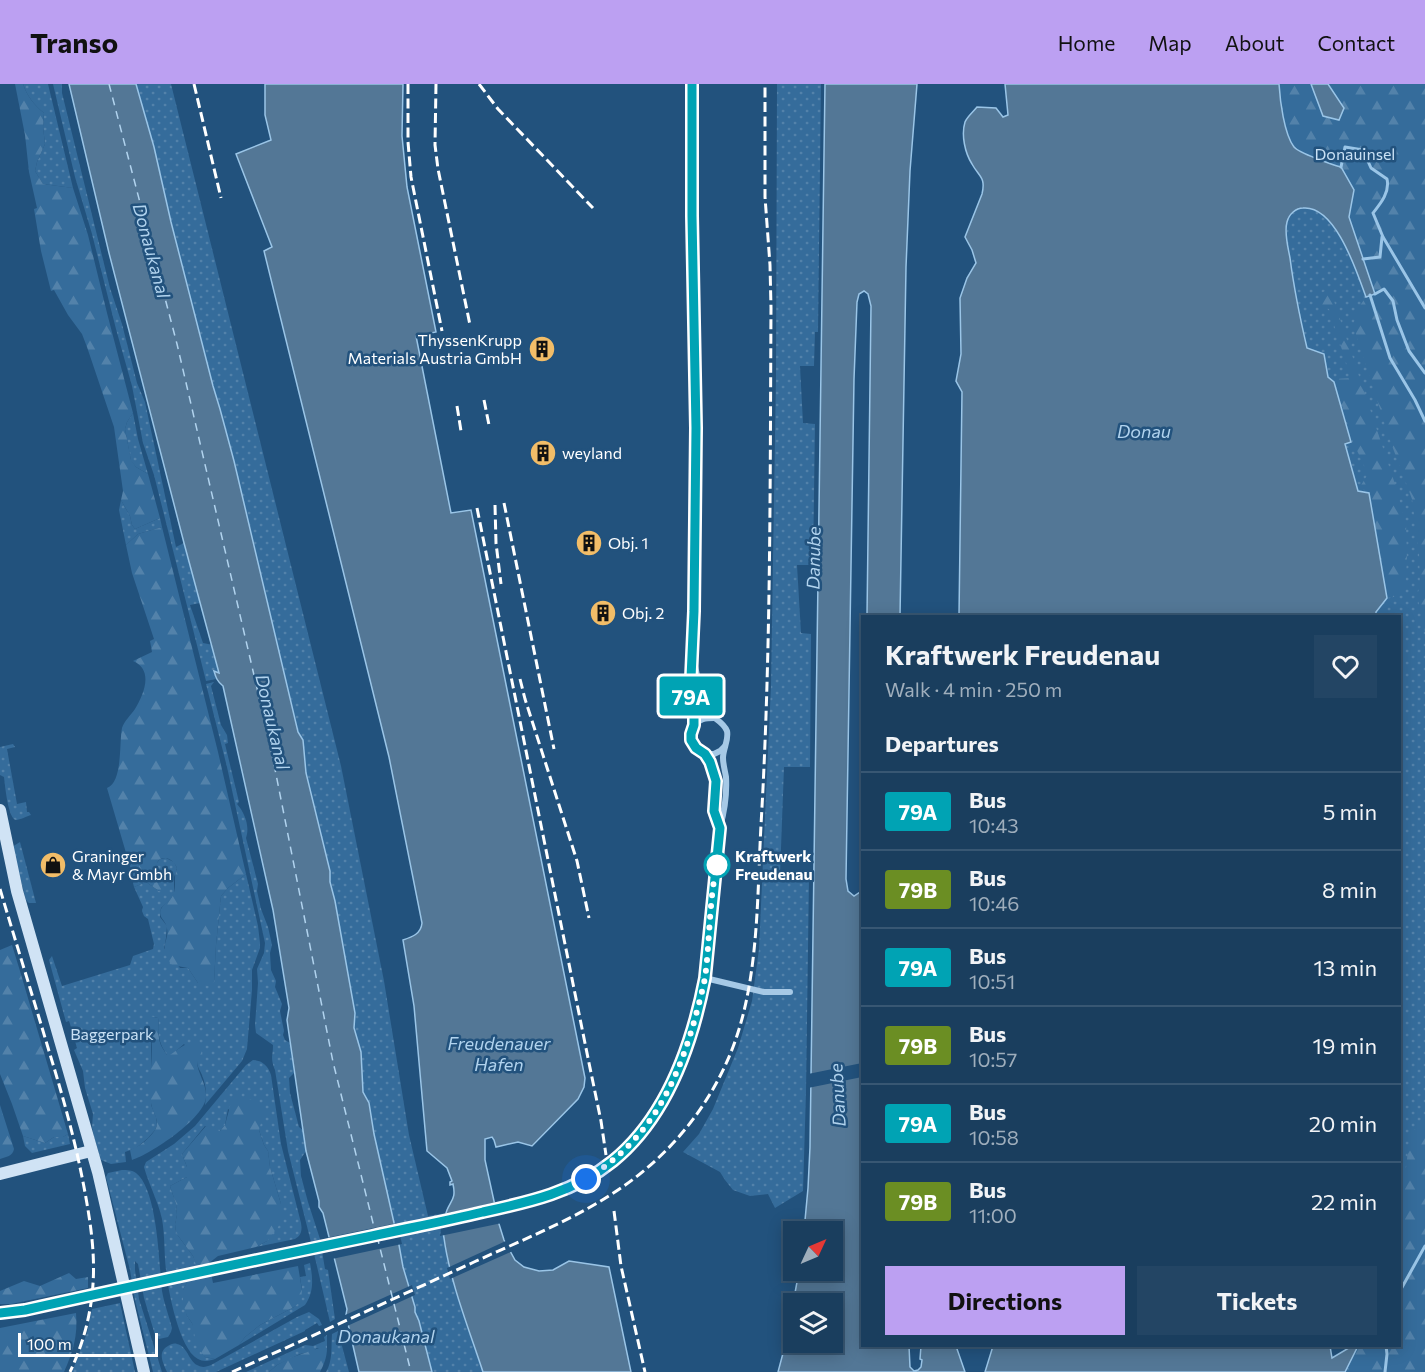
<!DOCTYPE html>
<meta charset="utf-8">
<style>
:root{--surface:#1a3e5e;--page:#234564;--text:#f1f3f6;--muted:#9faebc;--line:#385773;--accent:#bca0f2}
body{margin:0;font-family:Commissioner,sans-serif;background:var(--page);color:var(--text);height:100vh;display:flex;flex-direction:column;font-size:22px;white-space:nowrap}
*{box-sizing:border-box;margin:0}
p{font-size:20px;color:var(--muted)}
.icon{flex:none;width:33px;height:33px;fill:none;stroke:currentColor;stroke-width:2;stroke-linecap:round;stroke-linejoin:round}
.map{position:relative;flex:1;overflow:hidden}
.side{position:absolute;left:861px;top:531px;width:540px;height:732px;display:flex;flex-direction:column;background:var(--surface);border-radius:0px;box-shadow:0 3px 15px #0003,0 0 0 2px var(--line)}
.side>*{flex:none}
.badge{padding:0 12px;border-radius:4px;font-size:21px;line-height:39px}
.needle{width:39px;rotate:46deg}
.tools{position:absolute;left:783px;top:1137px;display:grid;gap:12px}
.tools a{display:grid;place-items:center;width:60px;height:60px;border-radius:0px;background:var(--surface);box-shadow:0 3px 15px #0003,0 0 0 2px var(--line);font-size:30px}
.scale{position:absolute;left:18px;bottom:15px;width:140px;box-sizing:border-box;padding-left:6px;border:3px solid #fff;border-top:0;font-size:16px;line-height:21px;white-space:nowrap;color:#fff;-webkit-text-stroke:4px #22527d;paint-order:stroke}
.you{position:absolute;width:30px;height:30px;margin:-15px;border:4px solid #fff;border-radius:50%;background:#1a73e8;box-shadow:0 0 0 9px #1a73e833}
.map>.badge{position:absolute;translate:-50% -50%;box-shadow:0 0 0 3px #fff}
h2{padding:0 24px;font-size:22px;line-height:54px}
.round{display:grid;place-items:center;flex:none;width:63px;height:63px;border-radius:0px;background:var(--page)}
.summary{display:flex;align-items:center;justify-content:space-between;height:102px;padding:0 24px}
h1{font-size:28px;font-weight:700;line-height:45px}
.cta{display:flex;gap:12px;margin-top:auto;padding:12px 24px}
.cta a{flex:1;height:69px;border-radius:0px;background:var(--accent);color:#111;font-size:24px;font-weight:700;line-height:69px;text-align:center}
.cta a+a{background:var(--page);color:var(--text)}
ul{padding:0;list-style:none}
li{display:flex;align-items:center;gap:18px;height:78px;padding:0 24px;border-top:2px solid var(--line)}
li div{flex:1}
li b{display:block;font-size:22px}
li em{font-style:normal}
li .badge{min-width:66px;font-weight:700;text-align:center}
header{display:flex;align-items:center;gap:36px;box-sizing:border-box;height:84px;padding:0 30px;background:var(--accent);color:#111}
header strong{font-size:28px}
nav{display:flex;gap:33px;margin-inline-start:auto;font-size:21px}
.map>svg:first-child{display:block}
</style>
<header>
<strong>Transo</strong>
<nav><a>Home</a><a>Map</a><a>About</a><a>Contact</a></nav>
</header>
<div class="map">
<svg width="1425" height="1288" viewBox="0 0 1425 1288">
<defs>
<pattern id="grass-dots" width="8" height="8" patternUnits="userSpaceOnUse" patternTransform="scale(1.5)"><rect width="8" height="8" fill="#356c9b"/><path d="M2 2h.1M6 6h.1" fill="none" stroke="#5382aa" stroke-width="1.8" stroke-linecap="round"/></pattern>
<pattern id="forest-firs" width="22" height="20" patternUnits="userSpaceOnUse" patternTransform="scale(1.5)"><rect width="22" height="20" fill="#356c9b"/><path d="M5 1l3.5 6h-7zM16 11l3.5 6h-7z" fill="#5382aa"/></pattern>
</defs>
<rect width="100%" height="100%" fill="#22527d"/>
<!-- grass -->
<g fill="url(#grass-dots)">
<path d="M23 0H48L73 104 43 100 35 87 37 78 45 60 43 43 44 29C34 21 27 12 23 0Z"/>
<polygon points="53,0 62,0 62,9 110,204 122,240 137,299 145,318 176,463 184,459 200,519 190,521 203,559 213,561 220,590 214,587 216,595 206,597 154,391 143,359 132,302 116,245 92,150 75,93"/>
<polygon points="136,0 171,0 341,682 384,897 409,1051 428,1132 446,1129 453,1194 483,1288 432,1288 419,1237 415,1228 415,1223 403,1183 399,1161 374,1050 369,1019 363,1008 361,968 354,944 355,929 335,817 330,798 330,787 306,689 303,656 298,648 234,377 220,325 213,302 171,138 154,63"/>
<polygon points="777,0 821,0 818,248 815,248 814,282 800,282 803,339 815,340 813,481 797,481 801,549 811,550 810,683 784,683 780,791 809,793 806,1008 803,1107 775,1124 768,1110 750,1112 733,1106 725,1096 720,1088 683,1068 699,1050 713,1025 738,964 752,917 759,865 771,602 776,291"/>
<polygon points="1279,0 1425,0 1425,1288 1345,1288 1358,1262 1400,1262 1400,532 1376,532 1369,410 1358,408 1345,360 1351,358 1328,293 1324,270 1307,265 1295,210 1287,159 1285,43"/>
<polygon points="133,329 138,355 148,390 136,383 131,377 125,345 127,338"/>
<polygon points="121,416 130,432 132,441 135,445 160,434 162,443 138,450 126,461 119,426"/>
<path d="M214 598 211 602 221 641 227 651 228 659 225 660 239 718 237 720C245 729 250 743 246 754L258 800 257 807 261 825 268 843 272 861 270 869 271 886 276 897 275 903 282 920 280 927 284 947 283 951 285 956 290 959 294 989 289 994 290 1009 299 1043 303 1046 306 1067 300 1076 301 1092 308 1118 320 1155 325 1185 328 1186 335 1235 330 1238 316 1178 288 1067 275 986C270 973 273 973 273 961L256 949 255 941 258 899 257 885 264 869 265 859 227 683 206 600Z"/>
<path d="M13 660 15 663 7 665 17 720 26 718 27 728H29L31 731C27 732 20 736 16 736 8 735 5 701 4 693L0 691V663Z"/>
<polygon points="20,758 36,819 29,819 26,816 12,763"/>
<path d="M166 774 174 778 177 784 174 793V810L171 815 161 824 160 830V833L167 842 166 854 164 864 180 884H188L198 899 214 898 216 861 221 812 228 804 246 790 258 842 260 859V864L252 886V906L247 965 242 977 205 1021C207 1010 206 1001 202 991 200 986 197 983 197 977L184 960 170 972 167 971C155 953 161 952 158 934L154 933 151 948V1021L156 1033 157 1041 155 1046 148 1054 136 1064 125 1068 126 1078 111 1080 101 1076 94 1053 92 1043 93 1030 85 1004 83 987 74 966 77 964 70 940 69 937 66 938 49 876 52 872 62 902 130 881 133 872 153 865 154 860 148 835 144 832 142 827 143 823 134 803 146 798 159 807 160 796 158 793 156 780 160 775Z"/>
<path d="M253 976C263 977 268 982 271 991L281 1060 301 1139C302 1146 302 1151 295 1155L256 1163 267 1157 281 1120 270 1083 268 1067 264 1061 259 1046 228 1025 225 1041 219 1048 205 1042 182 1070 187 1083V1093L170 1102 176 1120 177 1131 175 1140 176 1149 193 1172 197 1181 183 1206 187 1232 192 1239 205 1273 215 1275C210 1277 203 1278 198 1275 179 1265 168 1206 166 1186 164 1169 165 1152 162 1135 158 1117 149 1101 144 1083L146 1078 174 1060 195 1042 246 981Z"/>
<polygon points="68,1050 70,1060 32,1069 25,1062 23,1052 45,1059 54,1053 63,1053"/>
<path d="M122 1086C127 1086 132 1086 136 1089 158 1106 159 1181 162 1207 164 1219 169 1232 172 1244L171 1248 168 1253 159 1255 155 1251 144 1214 138 1180 135 1177V1186L139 1215 162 1288H153L135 1216 130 1186 106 1093 108 1089Z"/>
<path d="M310 1179C313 1195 314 1208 305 1221L239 1261 245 1253 260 1241 294 1223 302 1206 300 1193 306 1192 304 1181Z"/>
<polygon points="120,1219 135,1288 72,1288 87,1249 92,1225"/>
<path d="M309 1228 319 1235 322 1241 319 1242 317 1239 305 1246V1247L216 1288H167C163 1279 157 1268 168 1262 171 1260 174 1259 177 1260 187 1262 189 1277 197 1281 202 1284 206 1283 211 1281L297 1233Z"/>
<path d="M338 1247 349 1288H326C333 1277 331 1262 332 1250Z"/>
<polygon points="327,1251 327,1264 317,1264 313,1267 300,1270 277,1281 269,1288 246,1288 305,1261 313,1262 325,1257 324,1253"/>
</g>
<!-- forest -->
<g fill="url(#forest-firs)">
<path d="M15 0H23C27 12 34 21 44 29L43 43 45 60 37 78 35 87 43 100 73 104 88 151 107 229 133 329 127 338 125 345 131 376 136 383 148 390 160 434 135 445 132 441 130 432 121 416 123 407 114 343 87 263 82 250 68 231 54 206 51 207 41 167 34 125 37 124 29 88 25 51Z"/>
<path d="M1279 0H1311L1323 32 1339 36 1344 24 1328 0H1425V548L1417 511 1420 502 1419 468 1412 415 1391 359 1353 241 1359 223 1366 213 1375 210 1349 133 1354 106 1341 83C1333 81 1299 69 1294 63 1284 50 1280 16 1279 0Z"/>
<polygon points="1330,205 1394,397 1406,440 1407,477 1405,502 1400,512 1387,514 1369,409 1360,403 1368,390 1353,358 1334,295 1351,294 1329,225 1319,222 1321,209"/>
<path d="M162 443 218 668 246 790 228 804 221 812 216 861 214 898 208 902 198 899 188 884 172 881C156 860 172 857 166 841 164 835 158 833 161 825 164 819 171 817 173 811 177 802 173 793 177 784 175 779 171 775 166 774 154 773 156 786 158 793 160 798 162 797 163 802 163 804 162 806 162 808L159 807 146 798 134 803 133 799 134 796 107 704C123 698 119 659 122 644 124 637 131 631 135 625 144 610 154 586 133 577L152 568 150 557 154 555 132 489 126 461 138 450Z"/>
<polygon points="12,861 20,887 68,1050 63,1053 54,1053 45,1059 23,1052 12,1020 0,990 0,866"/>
<path d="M146 931 158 934C161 951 154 953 167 971H170C181 963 199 947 203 974L199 977H197C197 989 207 1000 206 1013 205 1034 151 1070 132 1076L130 1066C139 1063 150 1054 155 1046 161 1037 152 1028 151 1019 148 996 154 972 151 949 150 943 148 937 146 931Z"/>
<polygon points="244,1013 259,1019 264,1028 259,1046 264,1061 268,1067 270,1083 281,1120 281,1137 278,1143 267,1157 256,1163 218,1172 209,1179 213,1199 298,1182 302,1206 301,1217 294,1223 260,1241 245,1253 239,1261 215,1275 205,1273 197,1263 192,1239 187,1232 183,1220 183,1206 196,1181 193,1172 176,1149 175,1140 177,1131 176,1120 170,1102 187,1093 187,1083 182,1070 206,1042 220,1047 225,1041 232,1015"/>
<path d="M0 1021 14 1065C13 1072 6 1073 0 1075Z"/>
<polygon points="1425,1038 1425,1288 1345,1288 1358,1262 1400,1262 1400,1105 1404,1101 1410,1049"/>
<polygon points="69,1189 76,1195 88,1193 88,1204 11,1220 0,1220 0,1207 24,1197 40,1202"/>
<path d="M76 1229C78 1252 73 1267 64 1288H0V1244Z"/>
<path d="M322 1263 327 1264C327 1273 324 1280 320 1288H269L277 1281 290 1274Z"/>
</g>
<!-- water -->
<g fill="#537796" stroke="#9ac5e7" stroke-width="1.5" fill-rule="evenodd">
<path d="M69 0H136L154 63 171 138 213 302 220 325 234 377 298 648 303 656 306 689 330 787V798L335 817 355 929 354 944 361 968 363 1008 369 1019 374 1050 399 1161 403 1183 415 1223V1228L419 1237 432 1288H359L346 1231 347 1225 323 1129 319 1123V1117L306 1067 287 936 289 924 273 826 223 602C217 597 216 594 214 587L219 589 184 459 109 169Z"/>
<path d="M265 0H403L402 52 407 103 436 248 416 252 451 429 471 426 585 994 584 1003 578 1015 532 1062 518 1058 496 1063 494 1056 492 1053 485 1055V1076L499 1140 504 1156 515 1176 524 1183 539 1187 553 1186 569 1177 609 1183 631 1288H483C469 1245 450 1198 444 1154 442 1146 444 1133 447 1126 452 1115 456 1114 453 1100L450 1101V1098L452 1097 447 1084 427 1067 414 922 403 856C412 853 421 850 422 839L389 673 264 167 272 163 236 70 271 56 265 31Z"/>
<path d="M825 0H917L910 87 906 183 900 532H867L871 222 868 210 864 207 859 210 857 218 854 295 846 795 848 807 854 812 860 808 862 801V1262H909L910 1283 914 1287 918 1286 921 1283 922 1276 920 1275 921 1262H956L965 1288H778L786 1258 799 1187 832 1186V1148L804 1147 808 1104 810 1063ZM794 1220H832V1258H794Z"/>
<path d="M1005 0H1279C1280 16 1284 50 1294 63 1299 69 1333 81 1341 83L1354 106 1349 133 1375 210 1366 213C1357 189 1336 121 1303 124 1296 124 1289 130 1287 138 1284 149 1288 163 1290 174 1294 205 1300 234 1307 264L1324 270 1328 293 1334 298 1351 358 1345 360 1358 407 1369 409 1387 514 1376 528V532H959L962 308 956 297 961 270 960 214 967 194 976 179 972 166 965 153 982 110C986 93 979 93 972 80 965 69 961 51 965 38 967 33 973 28 977 23L996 24 1003 33 1008 31Z"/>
<polygon points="1311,0 1328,0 1344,24 1339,36 1323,32"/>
<polygon points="993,1262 1330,1262 1332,1274 1352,1262 1358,1262 1345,1288 985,1288"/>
</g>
<!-- pier -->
<g fill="#22527d">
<polygon points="862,979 862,993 808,1004 808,990"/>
<polygon points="497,1118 502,1139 440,1152 443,1130"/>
<polygon points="397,1139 402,1160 332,1175 326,1154"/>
<polygon points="508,1156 513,1167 450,1195 447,1184"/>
<polygon points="412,1201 415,1211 345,1243 343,1232"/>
</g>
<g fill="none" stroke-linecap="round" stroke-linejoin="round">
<!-- stream -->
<g stroke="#9ac5e7" stroke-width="3">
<path d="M1341 83 1345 63 1363 66 1371 84 1387 95C1390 108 1381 119 1373 129L1383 153 1425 224"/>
<polyline points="1363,175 1380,173 1382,153"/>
<polyline points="1375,210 1384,205 1393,217 1397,236 1409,267 1425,289"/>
<polyline points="1370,211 1390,274 1415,316 1425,337"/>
<polyline points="1400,1207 1425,1162"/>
<polyline points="1385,1288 1387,1270 1386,1262"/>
</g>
<!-- ferry -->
<g stroke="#b1d3ee" stroke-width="1.5" stroke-dasharray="8 6" stroke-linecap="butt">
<polyline points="109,0 177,260 270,660 333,978 375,1147"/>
<polyline points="377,1152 411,1288"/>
</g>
<!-- street -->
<g stroke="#a6c9e6" stroke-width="6">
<polyline points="691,0 692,132 696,344 694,527 693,577 691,594 691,613 694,632 694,641 691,650 691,656 696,665 705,670 714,670 720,667 724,663"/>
<path d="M694 641C700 635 705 634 714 634"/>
<polyline points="705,670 710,678 715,697 714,727 720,743"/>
<polyline points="705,894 764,908 790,908"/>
<path d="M551 1111C572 1102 593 1092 611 1078 667 1035 692 961 705 894L720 743C725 726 727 711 726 693 725 687 723 680 723 674 723 665 729 656 727 647 723 636 710 634 705 624 698 610 699 594 694 579"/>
<polyline points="0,1230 25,1226"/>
</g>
<!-- secondary -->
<g stroke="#d0e3f5" stroke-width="12">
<polyline points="0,726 17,807 98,1088 144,1288"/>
<polyline points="0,1090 91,1067"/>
</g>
<!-- rail -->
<g stroke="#fff" stroke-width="3" stroke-dasharray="10 4.5" stroke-linecap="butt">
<polyline points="194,0 221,114"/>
<polyline points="408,0 408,58 411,93 442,247"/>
<polyline points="436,0 435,61 438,85 470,241"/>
<polyline points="479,0 498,25 593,124"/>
<polyline points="484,316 489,341"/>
<polyline points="457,322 461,347"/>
<polyline points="504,419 554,665"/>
<polyline points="495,421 496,459 501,500"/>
<polyline points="477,424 589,979 601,1037 606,1071"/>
<polyline points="520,595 525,615 577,777 589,834"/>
<path d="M0 805C16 859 33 913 49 967 64 1016 77 1063 86 1114 91 1142 95 1171 93 1200 91 1231 83 1260 70 1288"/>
<polyline points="614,1127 621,1182 645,1288"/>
<path d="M232 1288C313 1252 393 1215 474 1178 533 1151 597 1127 647 1084 685 1052 715 1010 733 963 759 894 757 814 761 741 771 569 770 396 771 224L770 181 765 113V0"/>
</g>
<!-- street-bridge -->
<path stroke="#a6c9e6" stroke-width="6" d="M25 1226C140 1201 254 1177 369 1152 430 1139 491 1128 551 1111"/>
</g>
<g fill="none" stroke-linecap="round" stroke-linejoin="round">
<defs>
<path id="line" d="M0 1229 25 1226C141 1200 256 1176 372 1152 409 1144 446 1137 483 1128 529 1118 575 1108 613 1077 667 1033 692 961 705 894L720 744 714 727 716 697 710 678 705 670 696 664 691 656V650L694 641V632L692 613 691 594 694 527 696 344 692 132V0"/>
</defs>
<!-- line casing -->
<use href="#line" stroke="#fff" stroke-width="14"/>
<!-- line -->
<use href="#line" stroke="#00a3b4" stroke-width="9"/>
<!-- walk -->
<path stroke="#fff" stroke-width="6" stroke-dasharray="0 10.8" d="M586 1095C647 1058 675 1005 694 938 698 923 702 909 705 894 710 857 709 815 717 781"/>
</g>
<!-- icons -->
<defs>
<symbol id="building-disc" viewBox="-11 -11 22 22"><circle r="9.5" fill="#f2bd68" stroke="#22527d"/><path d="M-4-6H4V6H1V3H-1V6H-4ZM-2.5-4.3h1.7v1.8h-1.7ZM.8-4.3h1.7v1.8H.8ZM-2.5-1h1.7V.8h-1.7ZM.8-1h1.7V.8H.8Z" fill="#111"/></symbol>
<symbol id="shop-disc" viewBox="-11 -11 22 22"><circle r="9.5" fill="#f2bd68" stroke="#22527d"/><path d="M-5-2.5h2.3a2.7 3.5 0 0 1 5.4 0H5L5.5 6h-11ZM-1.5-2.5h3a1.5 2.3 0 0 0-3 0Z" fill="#111"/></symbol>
</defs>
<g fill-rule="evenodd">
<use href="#building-disc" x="527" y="250" width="30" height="30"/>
<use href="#building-disc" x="528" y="354" width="30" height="30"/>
<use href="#building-disc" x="574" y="444" width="30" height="30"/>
<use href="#building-disc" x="588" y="514" width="30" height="30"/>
<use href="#shop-disc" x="38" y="766" width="30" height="30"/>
</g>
<!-- markers -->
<circle fill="#fff" stroke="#00a3b4" stroke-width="3" cx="717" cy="781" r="12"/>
<g text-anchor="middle" stroke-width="5" stroke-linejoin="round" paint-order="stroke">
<!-- park labels -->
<g font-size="16" fill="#c9e1f5" stroke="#22527d">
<text x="1355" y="76">Donauinsel</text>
<text x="112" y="956">Baggerpark</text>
</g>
<!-- poi labels -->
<g font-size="16" fill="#fff" stroke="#22527d" text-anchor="start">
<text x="522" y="262" text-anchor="end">ThyssenKrupp<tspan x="522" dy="18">Materials Austria GmbH</tspan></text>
<text x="562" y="375">weyland</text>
<text x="608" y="465">Obj. 1</text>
<text x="622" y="535">Obj. 2</text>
<text x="72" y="778">Graninger<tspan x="72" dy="18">&amp; Mayr Gmbh</tspan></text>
</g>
<!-- stop labels -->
<g font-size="16" font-weight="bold" fill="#fff" stroke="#22527d" text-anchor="start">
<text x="735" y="778">Kraftwerk<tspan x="735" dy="18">Freudenau</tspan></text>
</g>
<!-- water labels -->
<g font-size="18" font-style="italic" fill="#b1d3ee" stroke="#22527d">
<text transform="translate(151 167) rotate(75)" y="6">Donaukanal</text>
<text x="1144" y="354">Donau</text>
<text transform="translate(814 474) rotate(-89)" y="6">Danube</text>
<text transform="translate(272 638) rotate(77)" y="6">Donaukanal</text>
<text x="499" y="966">Freudenauer<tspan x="499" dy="21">Hafen</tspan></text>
<text transform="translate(838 1011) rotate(-93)" y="6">Danube</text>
<text x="386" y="1259">Donaukanal</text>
</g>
</g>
</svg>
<div class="tools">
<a><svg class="needle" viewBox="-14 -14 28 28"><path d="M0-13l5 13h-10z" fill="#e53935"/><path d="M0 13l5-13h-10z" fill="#9faebc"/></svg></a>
<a><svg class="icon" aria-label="layers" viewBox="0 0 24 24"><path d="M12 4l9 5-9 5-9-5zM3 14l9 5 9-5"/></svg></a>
</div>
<div class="scale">100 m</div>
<div class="you" style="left:586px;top:1095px"></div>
<b class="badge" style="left:691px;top:612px;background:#00a3b4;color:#fff">79A</b>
<section class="side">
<div class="summary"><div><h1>Kraftwerk Freudenau</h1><p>Walk · 4 min · 250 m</p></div><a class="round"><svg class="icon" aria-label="heart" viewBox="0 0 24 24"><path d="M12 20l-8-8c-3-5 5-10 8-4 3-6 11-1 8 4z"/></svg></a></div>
<h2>Departures</h2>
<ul>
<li><span class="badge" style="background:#00a3b4;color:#fff">79A</span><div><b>Bus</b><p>10:43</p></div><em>5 min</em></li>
<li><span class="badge" style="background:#6b8e23;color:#fff">79B</span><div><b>Bus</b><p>10:46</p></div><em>8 min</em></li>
<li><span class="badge" style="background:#00a3b4;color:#fff">79A</span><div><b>Bus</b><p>10:51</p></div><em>13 min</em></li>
<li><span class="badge" style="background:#6b8e23;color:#fff">79B</span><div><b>Bus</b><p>10:57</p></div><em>19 min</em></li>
<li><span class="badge" style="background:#00a3b4;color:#fff">79A</span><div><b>Bus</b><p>10:58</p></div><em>20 min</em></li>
<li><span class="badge" style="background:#6b8e23;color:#fff">79B</span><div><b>Bus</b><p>11:00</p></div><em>22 min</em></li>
</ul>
<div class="cta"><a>Directions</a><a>Tickets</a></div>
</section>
</div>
